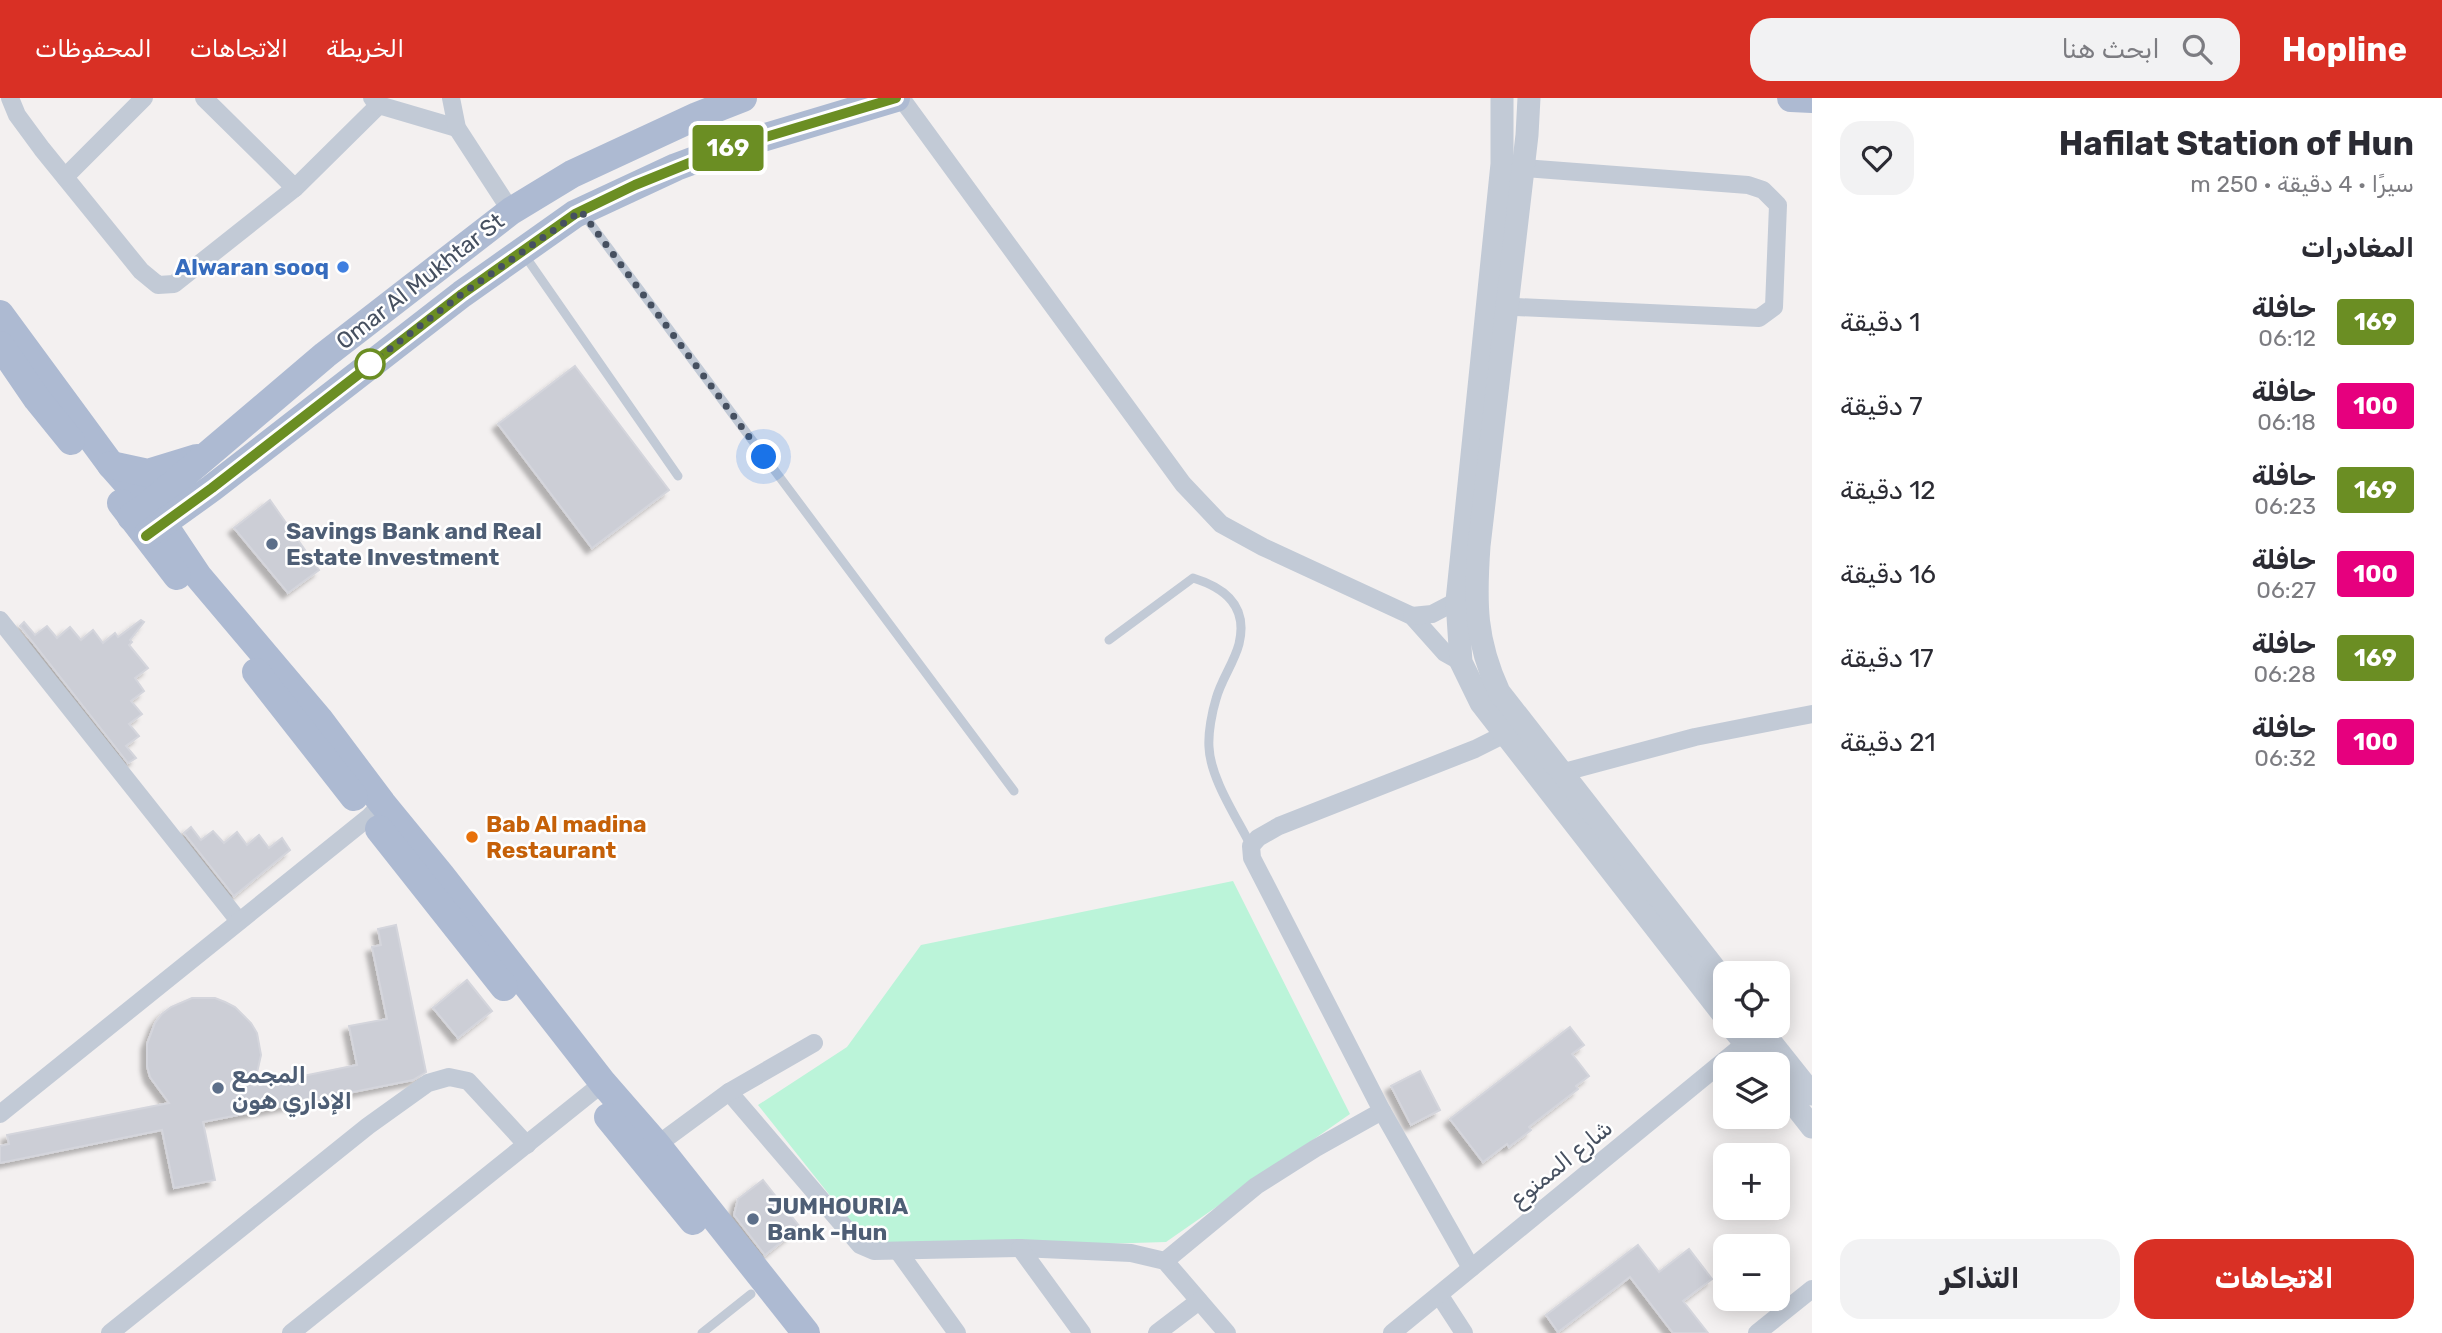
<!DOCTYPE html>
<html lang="ar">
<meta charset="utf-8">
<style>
:root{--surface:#fff;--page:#f2f2f3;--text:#2b2b33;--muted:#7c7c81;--accent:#d93025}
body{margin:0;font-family:Rubik,"Noto Sans Arabic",sans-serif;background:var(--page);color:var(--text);direction:rtl;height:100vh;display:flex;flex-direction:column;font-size:26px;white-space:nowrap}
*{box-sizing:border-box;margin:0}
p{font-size:23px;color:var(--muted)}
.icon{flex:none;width:38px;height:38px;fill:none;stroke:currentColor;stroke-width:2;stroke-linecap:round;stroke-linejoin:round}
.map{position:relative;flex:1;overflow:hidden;direction:ltr}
.panel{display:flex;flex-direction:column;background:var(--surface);width:630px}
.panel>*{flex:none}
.badge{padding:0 14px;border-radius:5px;font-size:24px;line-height:46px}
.controls{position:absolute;left:1713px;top:863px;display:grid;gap:14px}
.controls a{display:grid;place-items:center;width:77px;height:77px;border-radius:14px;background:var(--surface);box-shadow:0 4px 18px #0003;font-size:35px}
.you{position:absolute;width:35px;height:35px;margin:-18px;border:5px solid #fff;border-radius:50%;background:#1a73e8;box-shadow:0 0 0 10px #1a73e833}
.map>.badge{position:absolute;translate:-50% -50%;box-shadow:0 0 0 4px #fff}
h2{padding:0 28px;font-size:26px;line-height:63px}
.round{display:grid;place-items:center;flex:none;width:74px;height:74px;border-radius:21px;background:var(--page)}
.head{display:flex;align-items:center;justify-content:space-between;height:119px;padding:0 28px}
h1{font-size:33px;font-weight:700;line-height:52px}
.cta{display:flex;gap:14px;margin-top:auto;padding:14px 28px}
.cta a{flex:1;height:80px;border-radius:21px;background:var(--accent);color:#fff;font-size:28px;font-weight:700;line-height:80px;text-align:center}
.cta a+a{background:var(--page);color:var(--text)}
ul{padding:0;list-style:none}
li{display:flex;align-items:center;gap:21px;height:84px;padding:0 28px}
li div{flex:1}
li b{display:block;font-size:26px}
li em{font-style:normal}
li .badge{min-width:77px;font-weight:700;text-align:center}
header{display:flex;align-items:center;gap:42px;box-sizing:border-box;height:98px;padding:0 35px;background:var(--accent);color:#fff}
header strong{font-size:33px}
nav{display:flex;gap:38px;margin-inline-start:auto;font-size:24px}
.search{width:490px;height:63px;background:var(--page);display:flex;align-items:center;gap:18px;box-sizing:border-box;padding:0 24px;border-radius:21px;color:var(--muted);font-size:26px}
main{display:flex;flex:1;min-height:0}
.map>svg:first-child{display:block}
</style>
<header>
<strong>Hopline</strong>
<div class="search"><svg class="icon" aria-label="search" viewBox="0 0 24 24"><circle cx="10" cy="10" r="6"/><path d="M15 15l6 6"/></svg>ابحث هنا</div>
<nav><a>الخريطة</a><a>الاتجاهات</a><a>المحفوظات</a></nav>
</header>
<main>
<section class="panel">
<div class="head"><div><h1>Hafilat Station of Hun</h1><p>سيرًا · 4 دقيقة · 250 m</p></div><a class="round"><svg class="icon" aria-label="heart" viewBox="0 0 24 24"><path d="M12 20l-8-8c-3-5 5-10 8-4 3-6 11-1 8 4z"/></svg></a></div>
<h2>المغادرات</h2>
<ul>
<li><span class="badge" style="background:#6b8e23;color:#fff">169</span><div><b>حافلة</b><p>06:12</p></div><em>1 دقيقة</em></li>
<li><span class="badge" style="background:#e6007e;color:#fff">100</span><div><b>حافلة</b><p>06:18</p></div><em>7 دقيقة</em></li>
<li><span class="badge" style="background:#6b8e23;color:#fff">169</span><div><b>حافلة</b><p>06:23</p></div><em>12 دقيقة</em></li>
<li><span class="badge" style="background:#e6007e;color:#fff">100</span><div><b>حافلة</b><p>06:27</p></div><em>16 دقيقة</em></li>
<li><span class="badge" style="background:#6b8e23;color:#fff">169</span><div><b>حافلة</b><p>06:28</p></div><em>17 دقيقة</em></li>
<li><span class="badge" style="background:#e6007e;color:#fff">100</span><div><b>حافلة</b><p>06:32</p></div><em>21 دقيقة</em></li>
</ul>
<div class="cta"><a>الاتجاهات</a><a>التذاكر</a></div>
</section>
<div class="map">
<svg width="1812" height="1235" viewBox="0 0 1812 1235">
<defs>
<filter id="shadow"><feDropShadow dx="-5.5" dy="5.5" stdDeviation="2" flood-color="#0004"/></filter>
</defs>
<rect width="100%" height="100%" fill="#f3f0f0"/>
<!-- green -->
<polygon fill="#bbf4d9" points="1233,783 1350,1016 1166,1144 874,1153 758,1007 847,949 921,847"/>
<!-- building -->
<g fill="#ccced6" stroke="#d4d5dc" stroke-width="2" filter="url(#shadow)">
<polygon points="575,268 669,392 592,450 498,326"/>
<polygon points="270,402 319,472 288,495 234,430"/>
<polygon points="141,522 144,524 130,542 132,544 129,547 148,570 135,580 144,593 131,603 142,616 129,626 139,638 126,648 136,660 128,665 20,528 24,524 35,537 47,528 57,540 70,529 81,542 93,532 103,545 115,535 118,539"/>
<polygon points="191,729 201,742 213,733 224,745 237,734 247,747 259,737 269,750 282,740 290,752 234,798 184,735"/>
<polygon points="396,827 426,974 413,982 203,1024 215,1082 174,1090 162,1032 0,1065 0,1048 9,1046 7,1037 169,1005 150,979 147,968 147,946 155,925 162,916 171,909 192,900 215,900 225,904 235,909 251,925 257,935 261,957 254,988 357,967 349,928 387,921 372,849 381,847 378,831"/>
<polygon points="467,882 492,913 458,940 433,910"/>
<polygon points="1570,929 1584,947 1572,956 1589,978 1576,988 1578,991 1529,1029 1531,1032 1509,1049 1507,1046 1483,1064 1450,1021"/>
<polygon points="1420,973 1440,1012 1411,1027 1391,988"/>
<polygon points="763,1082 800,1129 765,1157 734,1117 738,1101"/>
<polygon points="1638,1147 1659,1174 1689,1151 1712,1181 1683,1203 1708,1235 1673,1235 1630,1179 1558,1234 1546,1217"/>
</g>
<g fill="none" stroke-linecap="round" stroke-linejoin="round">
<!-- service -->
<g stroke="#c2cad6" stroke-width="9">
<polyline points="584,117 1014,693"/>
<polyline points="523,155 678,378"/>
<path d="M1109 542 1193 480C1226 490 1248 509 1239 546 1234 565 1221 582 1216 601 1212 614 1208 635 1209 649 1210 680 1237 720 1251 748"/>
<polyline points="702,1235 751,1196"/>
</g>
<!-- minor -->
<g stroke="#c2cad6" stroke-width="18">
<polyline points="10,0 17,17 42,51 141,173 158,187 174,186 295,90"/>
<polyline points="204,0 295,90 379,7"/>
<polyline points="372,0 379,7 457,30"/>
<polyline points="451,0 457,30 511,113"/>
<polyline points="901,0 1183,386 1221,426 1263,449 1412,518 1445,555 1461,564"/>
<polyline points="65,79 144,0"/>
<polyline points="1495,208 1759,220 1774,209 1778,107 1763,92 1748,87 1523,70"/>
<polyline points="1412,518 1432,516 1457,503"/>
<polyline points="0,522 239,823"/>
<polyline points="1553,677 1695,639 1812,616"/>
<polyline points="729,994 860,1147 874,1153 1020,1150 1131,1155 1165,1163 1227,1235"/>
<polyline points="0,1016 369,719 382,705"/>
<polyline points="657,1047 729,994 814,945"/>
<polyline points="1020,1150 1082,1235"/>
<polyline points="898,1153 957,1235"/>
<polyline points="1165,1163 1256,1088 1316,1050 1382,1013"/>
<polyline points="1471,1170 1382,1013 1252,760 1251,748 1258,740 1279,728 1475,651 1505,636"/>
<polyline points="1440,1198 1464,1235"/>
<polyline points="110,1235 368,1028 428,985 449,979 468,983 527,1047"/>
<polyline points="291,1235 603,985"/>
<polyline points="1157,1235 1199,1203"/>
<polyline points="1392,1235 1753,939"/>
<polyline points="1757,1235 1812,1191"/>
</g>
<!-- tertiary -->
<g stroke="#c2cad6" stroke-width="23">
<polyline points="1502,0 1502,66 1457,503 1461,564 1481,605 1726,920"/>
<path d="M1529 0 1527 37 1479 448C1475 505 1475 542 1499 594L1726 885"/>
<polyline points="1731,928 1762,966"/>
<polyline points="1758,928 1812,996"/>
<polyline points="1778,986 1812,1029"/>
</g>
<!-- primary -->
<g stroke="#adbad2" stroke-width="28">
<polyline points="1791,0 1812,1"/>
<polyline points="0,216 111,367 164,427 198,478 319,621 382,705 441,777 603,985 657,1047 806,1235"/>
<polyline points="0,247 37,301 71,343"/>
<polyline points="111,367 148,375 197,360"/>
<polyline points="121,405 177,478"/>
<polyline points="131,419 146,409 325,257 511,113 572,76 697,18 743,0"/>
<polyline points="148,436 212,390 462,196 575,116 676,69 719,53 896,0"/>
<polyline points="256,574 354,699"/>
<polyline points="379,731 504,889"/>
<polyline points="608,1019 693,1123"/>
</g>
</g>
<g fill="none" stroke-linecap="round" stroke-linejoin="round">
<defs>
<polyline id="line" points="146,438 212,390 462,196 575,116 635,87 719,53 896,0"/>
</defs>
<!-- line casing -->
<use href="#line" stroke="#fff" stroke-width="16"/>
<!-- line -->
<use href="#line" stroke="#6b8e23" stroke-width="10"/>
<!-- walk -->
<polyline stroke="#465060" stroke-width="7" stroke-dasharray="0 12.6" points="370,266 462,196 581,113 764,359"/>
</g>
<!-- markers -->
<circle fill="#3f7fe0" stroke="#fff" stroke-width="2.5" cx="343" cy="169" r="7"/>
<circle fill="#fff" stroke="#6b8e23" stroke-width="3.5" cx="370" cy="266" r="14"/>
<g fill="#5c6f8a" stroke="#fff" stroke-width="2.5">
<circle cx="272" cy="446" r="7"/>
<circle cx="218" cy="990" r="7"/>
<circle cx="753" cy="1121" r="7"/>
</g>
<circle fill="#e8710a" stroke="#fff" stroke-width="2.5" cx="472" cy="739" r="7"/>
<g text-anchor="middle" stroke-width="5" stroke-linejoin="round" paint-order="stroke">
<!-- shop labels -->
<g font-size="23" font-weight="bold" fill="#366cbe" stroke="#fff" text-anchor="end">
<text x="329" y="177">Alwaran sooq</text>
</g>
<!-- street labels -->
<g font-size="23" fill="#465060" stroke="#fff">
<text transform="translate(420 183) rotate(-38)" y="8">Omar Al Mukhtar St</text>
<text transform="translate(1561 1065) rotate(-39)" y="8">شارع الممنوع</text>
</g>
<!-- service labels -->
<g font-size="23" font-weight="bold" fill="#4e5e75" stroke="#fff" text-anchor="start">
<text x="286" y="441">Savings Bank and Real<tspan x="286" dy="26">Estate Investment</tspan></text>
<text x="232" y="985">المجمع<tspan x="232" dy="26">الإداري هون</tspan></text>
<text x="767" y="1116">JUMHOURIA<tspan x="767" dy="26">Bank -Hun</tspan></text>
</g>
<!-- food labels -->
<g font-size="23" font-weight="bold" fill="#c56008" stroke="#fff" text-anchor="start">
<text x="486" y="734">Bab Al madina<tspan x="486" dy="26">Restaurant</tspan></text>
</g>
</g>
</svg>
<div class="controls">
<a><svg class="icon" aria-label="locate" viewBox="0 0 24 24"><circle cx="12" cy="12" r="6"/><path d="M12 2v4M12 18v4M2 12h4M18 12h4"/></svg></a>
<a><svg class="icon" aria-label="layers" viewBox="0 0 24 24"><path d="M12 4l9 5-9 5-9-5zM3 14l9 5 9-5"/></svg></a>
<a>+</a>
<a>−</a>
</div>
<div class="you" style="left:764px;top:359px"></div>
<b class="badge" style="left:728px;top:50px;background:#6b8e23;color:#fff">169</b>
</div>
</main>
